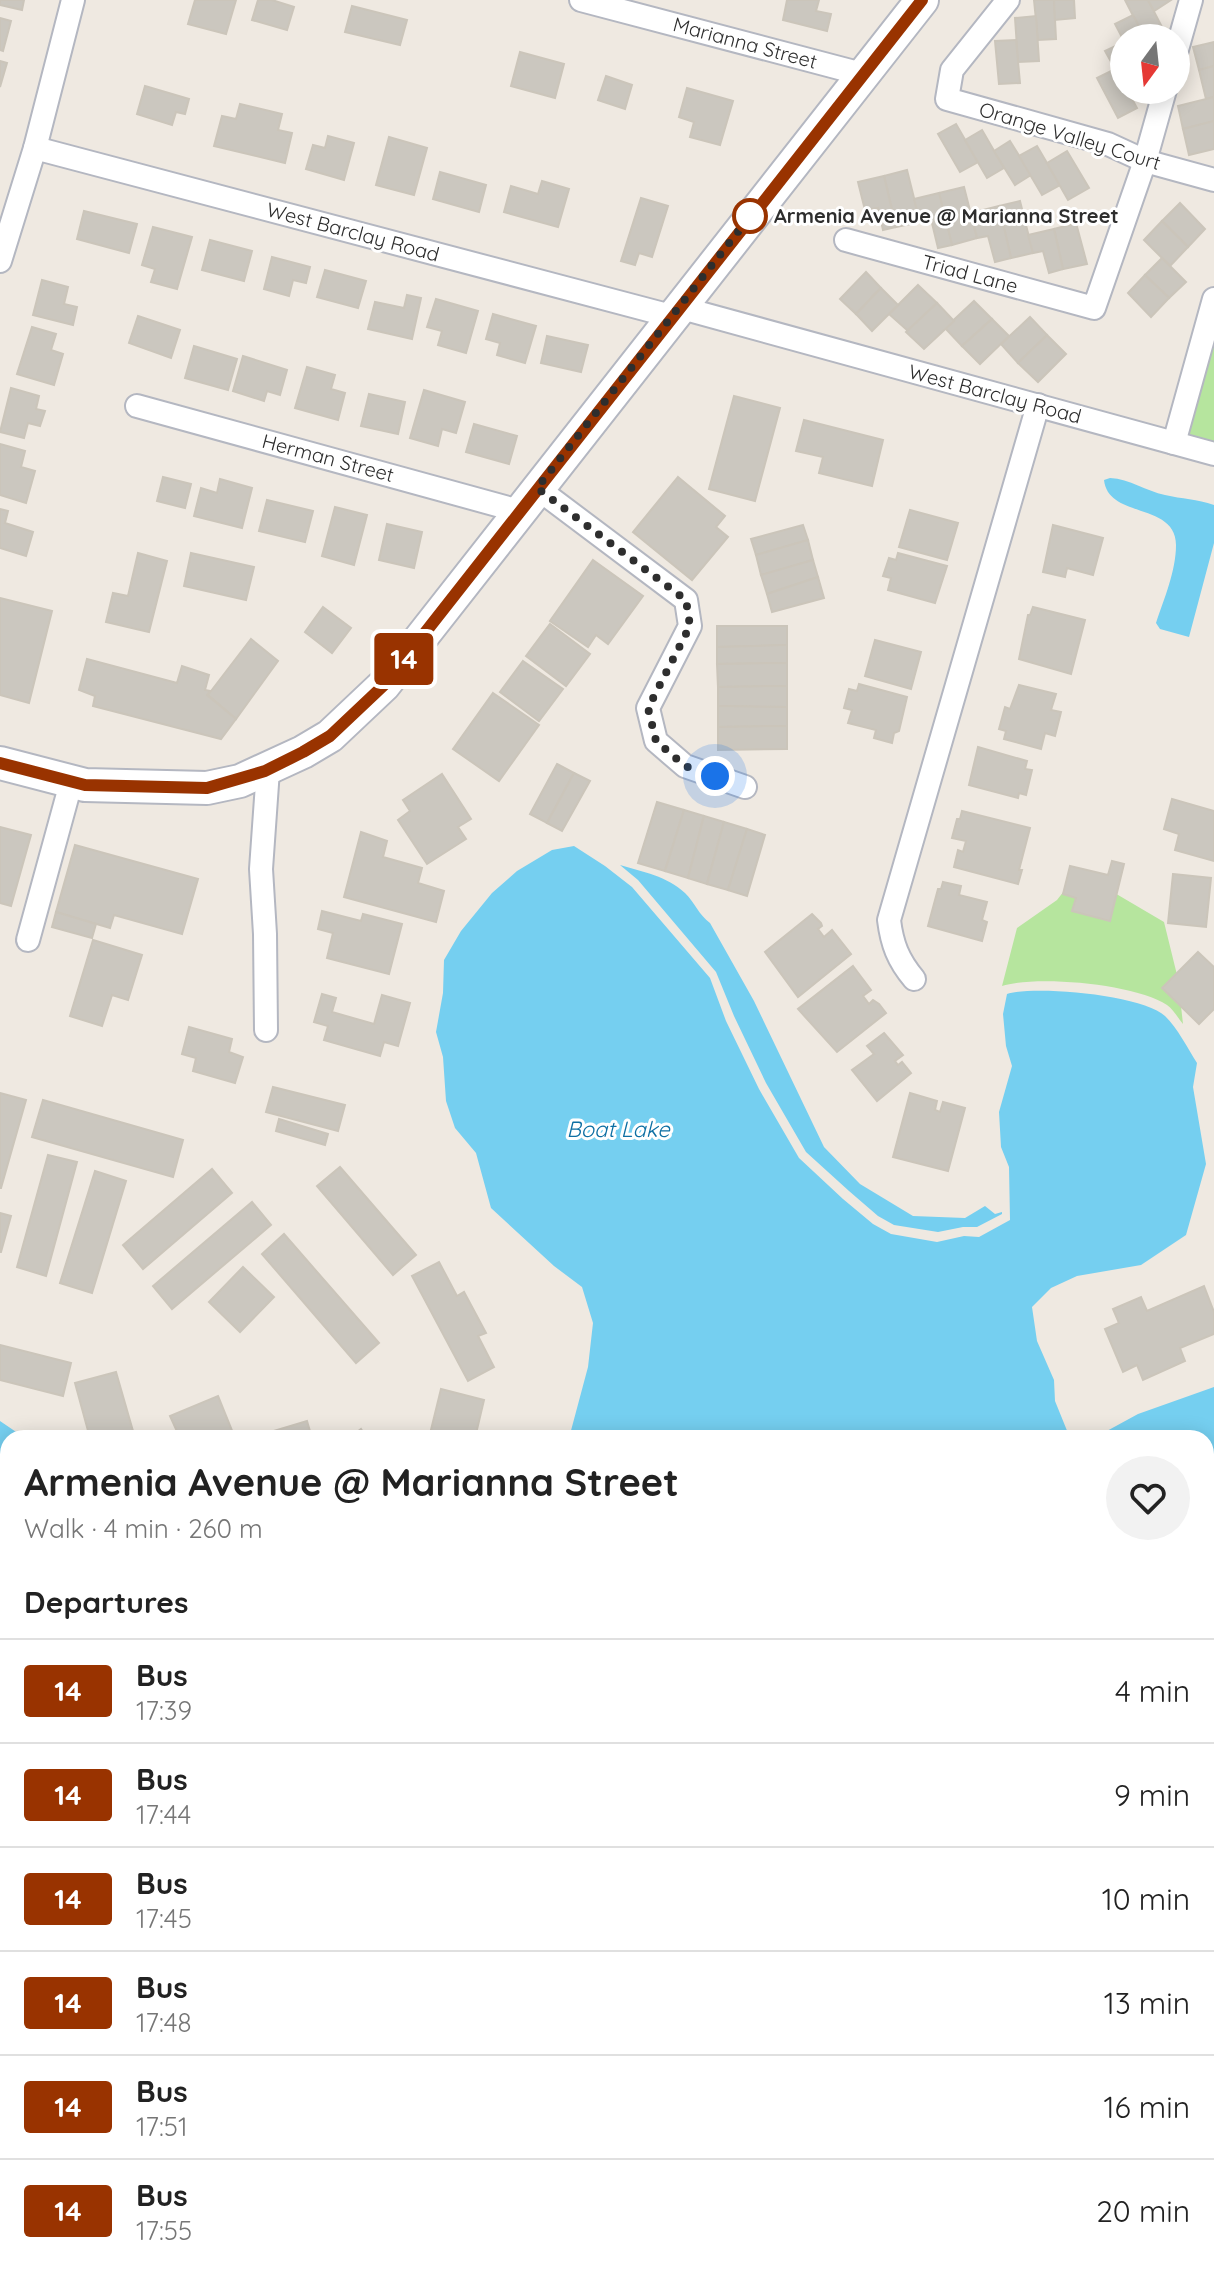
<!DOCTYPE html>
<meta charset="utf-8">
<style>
:root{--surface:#fff;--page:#f2f2f2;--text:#222;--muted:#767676;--line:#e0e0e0}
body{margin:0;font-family:Quicksand,sans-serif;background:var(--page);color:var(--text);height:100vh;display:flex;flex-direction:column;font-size:30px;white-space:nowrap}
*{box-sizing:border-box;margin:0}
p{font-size:26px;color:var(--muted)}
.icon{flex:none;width:44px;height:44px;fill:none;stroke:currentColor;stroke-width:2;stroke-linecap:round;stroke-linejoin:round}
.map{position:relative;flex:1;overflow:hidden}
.side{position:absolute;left:0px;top:1430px;width:1214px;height:850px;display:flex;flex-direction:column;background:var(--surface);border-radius:24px 24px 0 0;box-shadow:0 4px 20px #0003}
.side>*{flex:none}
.badge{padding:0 16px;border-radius:6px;font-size:28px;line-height:52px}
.needle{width:52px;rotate:195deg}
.buttons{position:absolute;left:1110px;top:24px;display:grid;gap:16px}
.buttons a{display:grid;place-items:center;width:80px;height:80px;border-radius:50%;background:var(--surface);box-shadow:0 4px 20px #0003;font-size:40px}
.you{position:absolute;width:40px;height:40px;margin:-20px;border:6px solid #fff;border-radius:50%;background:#1a73e8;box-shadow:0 0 0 12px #1a73e833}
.map>.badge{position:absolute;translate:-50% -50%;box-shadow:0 0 0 4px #fff}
h2{padding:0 24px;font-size:30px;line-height:72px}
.round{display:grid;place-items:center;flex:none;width:84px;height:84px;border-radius:42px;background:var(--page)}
.headline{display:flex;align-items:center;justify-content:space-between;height:136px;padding:0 24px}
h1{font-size:38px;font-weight:700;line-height:60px}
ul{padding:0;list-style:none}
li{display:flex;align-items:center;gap:24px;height:104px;padding:0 24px;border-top:2px solid var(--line)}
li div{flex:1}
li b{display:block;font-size:30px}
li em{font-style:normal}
li .badge{min-width:88px;font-weight:700;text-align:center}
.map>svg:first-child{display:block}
</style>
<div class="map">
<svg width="1214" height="2279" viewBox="0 0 1214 2279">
<rect width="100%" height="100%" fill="#efe9e1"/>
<!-- green -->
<g fill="#b6e59e">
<polygon points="1214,345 1214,444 1188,437"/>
<path d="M1064 891 1113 892 1164 922 1178 979 1183 1024C1178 1018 1173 1009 1167 1005 1136 984 1037 975 1002 986L1017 928 1057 900Z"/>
</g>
<!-- water -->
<g fill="#75cff0">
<path d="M1110 478C1130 479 1146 491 1165 495 1182 499 1197 499 1214 505V543L1189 637 1160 629 1156 623C1164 599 1176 571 1176 545 1176 502 1108 519 1104 480Z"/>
<path d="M574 846 605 866 632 887 710 978 726 1021 759 1089 799 1158 843 1199 873 1224 891 1234 937 1242 964 1236 979 1237 1010 1220 1009 1167 1001 1147 999 1112 1012 1066 1006 1046 1003 1014 1007 994C1035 985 1144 995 1165 1016 1178 1029 1187 1047 1197 1063L1193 1087 1206 1164 1186 1235 1141 1265 1077 1276 1051 1288 1032 1307 1037 1341 1054 1380 1055 1401 1070 1438H569L588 1367 593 1323 582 1287 554 1266 491 1208 476 1153 455 1128 446 1101 443 1057 436 1032 443 993 444 960 461 931 492 893 517 871 552 850Z"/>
<path d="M620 865C643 872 667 876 685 893 695 903 699 915 710 923L754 1001 824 1147 860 1184 913 1216 965 1218 985 1206 995 1214 1002 1212V1214L977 1227H963L938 1232 894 1225 878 1216 849 1191 806 1152 766 1083 734 1016 716 972 638 880Z"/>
<polygon points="1214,1387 1214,1745 1206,1743 1206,1438 1094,1438 1138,1414"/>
<polygon points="0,1421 25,1438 8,1438 8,1484 0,1484"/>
<polygon points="1214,2085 1214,2204 1206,2196 1206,2098"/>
<polygon points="311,2272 536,2272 529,2279 322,2279"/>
<polygon points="803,2272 1085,2272 1101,2279 800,2279"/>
</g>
<!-- building -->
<g fill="#cbc7bf" stroke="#cbc5ba" stroke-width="2">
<polygon points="0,0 24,0 22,10 0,5"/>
<polygon points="195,0 236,0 226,34 188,24"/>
<polygon points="258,0 272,0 294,7 287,30 252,20"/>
<polygon points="787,0 819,0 816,11 831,14 827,31 783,20"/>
<polygon points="1034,0 1054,0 1056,39 1038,40"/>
<polygon points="1054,0 1074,0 1075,18 1055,20"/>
<polygon points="1125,0 1148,0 1162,27 1144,37"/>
<polygon points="1148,0 1171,0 1154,11"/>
<polygon points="352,6 407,20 400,45 345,32"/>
<polygon points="1133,15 1145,38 1124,38 1124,41 1115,24"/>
<polygon points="1036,16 1039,61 1018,62 1015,18"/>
<polygon points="0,18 11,21 3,51 0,50"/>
<polygon points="1016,40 1020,83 999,84 995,41"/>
<polygon points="1124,42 1124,85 1105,51"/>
<polygon points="1214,42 1214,66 1199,70 1193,47"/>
<polygon points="520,52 564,64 555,98 511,86"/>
<polygon points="0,61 7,63 0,87"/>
<polygon points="1214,66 1214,97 1206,99 1199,70"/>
<polygon points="1115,69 1124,85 1124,90 1127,90 1137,108 1118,118 1097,78"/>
<polygon points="606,76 632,85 625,109 598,100"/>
<polygon points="145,86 189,99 185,114 176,112 172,125 137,114"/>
<polygon points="687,88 733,101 720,145 690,137 694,122 679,117"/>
<polygon points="1214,97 1214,121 1183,129 1178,106"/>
<polygon points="240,104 282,114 278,130 292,133 285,163 214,146 222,116 236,119"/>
<polygon points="1214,121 1214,149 1189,155 1183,129"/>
<polygon points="956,124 978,162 960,172 938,134"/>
<polygon points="982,130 1004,168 987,178 965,140"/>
<polygon points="328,136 354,143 344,180 306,169 313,145 325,148"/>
<polygon points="389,137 427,148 414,195 376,185"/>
<polygon points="1010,141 1031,175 1015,185 994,151"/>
<polygon points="1037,146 1060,185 1042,195 1019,156"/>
<polygon points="1067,151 1089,188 1068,200 1047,163"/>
<polygon points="907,170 920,222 896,227 884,176"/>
<polygon points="440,172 486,185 479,212 433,199"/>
<polygon points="884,176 896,227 883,230 878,208 865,210 858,182"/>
<polygon points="542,181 569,189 558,227 504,212 511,186 538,194"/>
<polygon points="964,187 977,238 952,245 939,193"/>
<polygon points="939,193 952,245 938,248 931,219 920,222 914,199"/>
<polygon points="641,198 668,206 652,257 639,253 635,265 621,261"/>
<polygon points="1020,201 1033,253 1011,258 999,206"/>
<polygon points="1180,203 1205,229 1188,247 1162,221"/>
<polygon points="999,206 1011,258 995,262 988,236 977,238 971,213"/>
<polygon points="84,211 137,224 129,253 77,239"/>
<polygon points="1162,221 1188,247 1170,266 1144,240"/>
<polygon points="1076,223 1087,264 1063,269 1054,229"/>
<polygon points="153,227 192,237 177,289 151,282 155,269 142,265"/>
<polygon points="1054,229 1063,269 1049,273 1043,251 1033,253 1028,235"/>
<polygon points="210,240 252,251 244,281 202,270"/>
<polygon points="272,257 310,267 306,283 293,280 289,296 264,289"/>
<polygon points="1162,258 1186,282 1169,298 1145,275"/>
<polygon points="325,270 366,281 358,308 317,297"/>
<polygon points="866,272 881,288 856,314 840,299"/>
<polygon points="1145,275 1169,298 1151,317 1128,293"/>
<polygon points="42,280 68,287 64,304 77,307 73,325 33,315"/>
<polygon points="918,285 937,303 908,331 889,314"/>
<polygon points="881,288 898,305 872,331 856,314"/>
<polygon points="407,295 421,298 412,339 368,329 375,302 404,308"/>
<polygon points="436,299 478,311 466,353 438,345 442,331 427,327"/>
<polygon points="974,301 992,319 962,346 945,328"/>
<polygon points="937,303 954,321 924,349 906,332"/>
<polygon points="493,314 536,326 525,363 497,355 500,343 486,339"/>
<polygon points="138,316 180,330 171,358 129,343"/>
<polygon points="1030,317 1047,335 1018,363 1001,344"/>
<polygon points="992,319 1009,336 980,364 962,346"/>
<polygon points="32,327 56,334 51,350 63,354 54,385 17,374"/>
<polygon points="1047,335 1066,354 1038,382 1018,363"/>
<polygon points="547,336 588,345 581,372 541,363"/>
<polygon points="194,346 237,359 228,390 185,378"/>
<polygon points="243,356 287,370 280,395 267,391 264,401 233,391"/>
<polygon points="307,367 335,375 331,389 345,393 338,420 295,408"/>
<polygon points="11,388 39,396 36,409 45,411 40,426 28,423 24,438 0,432"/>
<polygon points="424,390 465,402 456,433 442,429 438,446 410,438"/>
<polygon points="369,394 405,402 398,434 361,426"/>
<polygon points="734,396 780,408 755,501 709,489"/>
<polygon points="804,420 883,440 872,486 819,473 823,457 796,451"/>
<polygon points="474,424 517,436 509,464 466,452"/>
<polygon points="0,444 25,451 21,467 35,471 26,503 0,495"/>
<polygon points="163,477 191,484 185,508 157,501"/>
<polygon points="678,477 725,516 716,527 728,537 692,580 633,532"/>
<polygon points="220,479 252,488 242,528 194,516 201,488 217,493"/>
<polygon points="267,500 313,511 305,542 259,531"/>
<polygon points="335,507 367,515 354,565 322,556"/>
<polygon points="0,509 8,511 5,523 33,532 26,556 0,548"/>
<polygon points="910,510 958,523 947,560 899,547"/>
<polygon points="387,524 422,532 414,568 379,560"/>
<polygon points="803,525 808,540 756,555 751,539"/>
<polygon points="1053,525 1103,538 1093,575 1067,568 1065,577 1043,572"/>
<polygon points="808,540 813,560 761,575 756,555"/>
<polygon points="138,553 167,561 149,632 106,622 113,593 128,596"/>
<polygon points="191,553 254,567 246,600 184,586"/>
<polygon points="898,553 947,566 935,603 888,590 891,578 883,576 889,558 896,560"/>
<polygon points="593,560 643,596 608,644 596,635 588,647 550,621"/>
<polygon points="813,560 818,577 767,594 761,575"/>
<polygon points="818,577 824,598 772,612 767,594"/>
<polygon points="0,598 52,611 29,703 0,695"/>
<polygon points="323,607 351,628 332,653 305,632"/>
<polygon points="1033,607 1085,620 1071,674 1019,659 1028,615 1030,615"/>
<polygon points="550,624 590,654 566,686 526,656"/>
<polygon points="717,626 787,626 787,645 717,647"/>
<polygon points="251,639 278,661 236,719 208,695"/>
<polygon points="875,640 921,652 911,689 865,676"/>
<polygon points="787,645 787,663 717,664 717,647"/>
<polygon points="87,659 177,683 182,666 209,675 205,690 210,691 207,695 236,719 221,739 93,706 95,696 79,690"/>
<polygon points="523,661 563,689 539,721 500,692"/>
<polygon points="787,663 787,686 718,687 717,664"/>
<polygon points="859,684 907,697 899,731 894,733 892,743 874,738 876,730 848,723 852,710 844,708 849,689 857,691"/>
<polygon points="1019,685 1056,694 1051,710 1061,712 1055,736 1045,733 1041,749 1004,739 1006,731 999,729 1005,707 1010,709"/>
<polygon points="787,686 787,707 718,706 718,687"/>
<polygon points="493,693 539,725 499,781 453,749"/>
<polygon points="718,706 787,707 787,726 718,727"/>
<polygon points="787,726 787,749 718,750 718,727"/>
<polygon points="978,747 1027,761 1025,769 1032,770 1026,795 1019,793 1018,798 969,785"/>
<polygon points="557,764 574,773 547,823 530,814"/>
<polygon points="574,773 590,781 562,831 547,823"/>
<polygon points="442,774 471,819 458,827 466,839 427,864 398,820 410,811 403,800"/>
<polygon points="1172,799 1214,811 1214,861 1175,850 1179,834 1164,829"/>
<polygon points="657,802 684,810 665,871 638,863"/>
<polygon points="684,810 704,816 688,878 665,871"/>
<polygon points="962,811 1030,828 1019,870 1022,870 1018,884 954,867 958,850 963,852 966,841 952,838 957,819 960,819"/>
<polygon points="704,816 724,822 707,884 688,878"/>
<polygon points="724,822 747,829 728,890 707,884"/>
<polygon points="0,827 31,835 11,906 0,903"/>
<polygon points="747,829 765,835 747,896 728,890"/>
<polygon points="361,832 387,841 383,857 422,868 418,883 444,891 436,922 344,897"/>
<polygon points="75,845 198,879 182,934 114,915 110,928 56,912"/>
<polygon points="1112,861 1124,864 1110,921 1072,911 1076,898 1063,894 1070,866 1108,875"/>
<polygon points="1173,874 1211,878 1206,927 1168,923"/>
<polygon points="943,882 961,886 959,895 987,902 982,920 987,922 982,941 928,926 938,889 941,889"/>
<polygon points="322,911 361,921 363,914 402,924 389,974 327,958 333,933 318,929"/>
<polygon points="56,912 96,924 92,938 52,927"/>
<polygon points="812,914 821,923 822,926 818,929 824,937 832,930 851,954 798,997 765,952"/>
<polygon points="93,940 142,955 128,1000 112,995 102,1026 70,1016"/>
<polygon points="1198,952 1214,967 1214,1009 1199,1024 1162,988"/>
<polygon points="853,966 871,990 863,996 869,1004 873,1000 879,1004 886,1013 837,1052 798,1009"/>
<polygon points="322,994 336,998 332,1012 374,1024 382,995 410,1003 398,1046 384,1042 380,1056 324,1040 328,1026 314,1022"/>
<polygon points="189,1027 232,1039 229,1052 243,1057 235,1083 193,1071 196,1058 182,1054"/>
<polygon points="884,1033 903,1055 895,1061 898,1065 902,1062 911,1073 877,1101 852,1070 874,1054 867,1046"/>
<polygon points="273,1087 345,1105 338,1131 266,1112"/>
<polygon points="0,1093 26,1100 1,1188 0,1188"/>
<polygon points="910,1093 937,1101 935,1110 940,1112 943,1102 965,1108 948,1171 893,1157"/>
<polygon points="43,1100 183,1140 173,1177 32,1137"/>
<polygon points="279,1119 328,1134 325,1145 276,1131"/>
<polygon points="48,1155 77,1162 46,1276 17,1267"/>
<polygon points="340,1167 416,1255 393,1275 317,1186"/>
<polygon points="212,1169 232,1193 143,1269 123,1245"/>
<polygon points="95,1171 126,1181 92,1293 60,1283"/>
<polygon points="252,1202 271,1225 172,1309 153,1286"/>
<polygon points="0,1213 11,1216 1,1252 0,1252"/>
<polygon points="284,1234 379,1343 356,1363 262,1254"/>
<polygon points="439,1262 457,1296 464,1292 486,1333 478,1336 494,1367 468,1381 412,1276"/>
<polygon points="243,1267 274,1297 240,1332 209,1302"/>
<polygon points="1204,1286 1214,1312 1214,1334 1180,1348 1185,1361 1143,1380 1137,1365 1123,1372 1105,1329 1119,1323 1113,1309 1141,1297 1147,1311"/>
<polygon points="0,1345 71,1363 63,1396 0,1380"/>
<polygon points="116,1372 135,1438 90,1438 75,1383"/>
<polygon points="441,1389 484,1400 475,1438 429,1438"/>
<polygon points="218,1396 235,1438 180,1438 170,1416"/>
<polygon points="307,1421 312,1438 257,1438 257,1436"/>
<polygon points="361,1429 367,1438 346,1438 357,1432"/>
<polygon points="8,1537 8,1573 0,1576 0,1540"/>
<polygon points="8,1669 8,1704 0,1708 0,1672"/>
<polygon points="8,2044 8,2118 0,2110 0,2052"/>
<polygon points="0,2235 8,2244 8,2248 0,2255"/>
<polygon points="8,2267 8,2272 19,2272 25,2279 0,2279 0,2274"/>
<polygon points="183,2272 200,2272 192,2279"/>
<polygon points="207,2272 260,2272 264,2276 261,2279 199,2279"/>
<polygon points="689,2272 751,2272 749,2279 688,2279"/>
</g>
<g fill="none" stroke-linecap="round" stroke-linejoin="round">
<defs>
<g id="minor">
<polyline points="581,0 862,74"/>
<polyline points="1008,0 952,70 947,99 1108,144 1145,161 1214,180"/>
<polyline points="1176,53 1191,0"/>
<polyline points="35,148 671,316"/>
<polyline points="846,240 1094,308 1145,161 1165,90"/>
<polyline points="0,261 35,148 73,0"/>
<polyline points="678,307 1214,454"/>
<polyline points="137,406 519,511"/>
<polyline points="1174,443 1214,299"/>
<polyline points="537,488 686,600 690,626 648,708 656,741 685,766 745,787"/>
<polyline points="28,940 71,783"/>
<path d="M914 979C898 960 892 944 889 920L1038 405"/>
<polyline points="266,1030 265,934 261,869 268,770"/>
<polyline points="0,2160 8,2170"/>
<polyline points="94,2272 100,2279"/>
</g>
<polyline id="secondary" points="0,763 85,785 207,788 240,781 303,752 330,736 384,685 922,0"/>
</defs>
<!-- minor casing -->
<use href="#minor" stroke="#b4b7c1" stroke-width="26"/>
<!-- secondary casing -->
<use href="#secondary" stroke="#b4b7c1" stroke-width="36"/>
<!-- minor -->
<use href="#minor" stroke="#fff" stroke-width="22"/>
<!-- secondary -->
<use href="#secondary" stroke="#fff" stroke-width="32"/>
</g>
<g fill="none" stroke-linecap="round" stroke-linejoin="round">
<defs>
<polyline id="line" points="0,763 85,785 207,788 265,771 303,752 330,736 384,685 922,0"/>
</defs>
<!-- line casing -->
<use href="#line" stroke="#fff" stroke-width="18"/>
<!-- line -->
<use href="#line" stroke="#930" stroke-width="12"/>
<!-- walk -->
<polyline stroke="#2e2e2e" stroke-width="8" stroke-dasharray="0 14.4" points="715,776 685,766 656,741 648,708 690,626 686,600 537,488 752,214 750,216"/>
</g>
<!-- markers -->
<circle fill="#fff" stroke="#930" stroke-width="4" cx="750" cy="216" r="16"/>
<g text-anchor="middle" stroke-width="6" stroke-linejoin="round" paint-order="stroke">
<!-- street labels -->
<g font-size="20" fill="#2e2e2e" stroke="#fff">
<text transform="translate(745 43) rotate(15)" y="7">Marianna Street</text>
<text transform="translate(1070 136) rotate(17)" y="7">Orange Valley Court</text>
<text transform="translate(353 232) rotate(15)" y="7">West Barclay Road</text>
<text transform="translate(970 274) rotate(15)" y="7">Triad Lane</text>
<text transform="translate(995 394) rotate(15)" y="7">West Barclay Road</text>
<text transform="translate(328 458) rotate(15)" y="7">Herman Street</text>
</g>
<!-- stop labels -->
<g font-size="20" font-weight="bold" fill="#2e2e2e" stroke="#fff" text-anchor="start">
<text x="774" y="223">Armenia Avenue @ Marianna Street</text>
</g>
<!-- water labels -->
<g font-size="22" font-style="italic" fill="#0d6fa3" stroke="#fff">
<text x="618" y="1137">Boat Lake</text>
</g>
</g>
</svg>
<div class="buttons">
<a><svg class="needle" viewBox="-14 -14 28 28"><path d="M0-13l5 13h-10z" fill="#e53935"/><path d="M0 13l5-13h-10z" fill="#767676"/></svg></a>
</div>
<div class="you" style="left:715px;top:776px"></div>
<b class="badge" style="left:404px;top:659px;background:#930;color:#fff">14</b>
<section class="side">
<div class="headline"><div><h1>Armenia Avenue @ Marianna Street</h1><p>Walk · 4 min · 260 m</p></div><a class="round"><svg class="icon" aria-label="heart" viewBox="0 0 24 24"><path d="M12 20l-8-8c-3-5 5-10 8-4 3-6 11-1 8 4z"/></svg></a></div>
<h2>Departures</h2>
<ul>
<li><span class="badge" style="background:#930;color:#fff">14</span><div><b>Bus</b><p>17:39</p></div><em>4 min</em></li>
<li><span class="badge" style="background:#930;color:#fff">14</span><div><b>Bus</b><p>17:44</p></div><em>9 min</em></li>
<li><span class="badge" style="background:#930;color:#fff">14</span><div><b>Bus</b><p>17:45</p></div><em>10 min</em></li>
<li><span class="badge" style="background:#930;color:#fff">14</span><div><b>Bus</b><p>17:48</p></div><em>13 min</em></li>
<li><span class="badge" style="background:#930;color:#fff">14</span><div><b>Bus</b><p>17:51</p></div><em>16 min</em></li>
<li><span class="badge" style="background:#930;color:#fff">14</span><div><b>Bus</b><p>17:55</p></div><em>20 min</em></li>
</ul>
</section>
</div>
